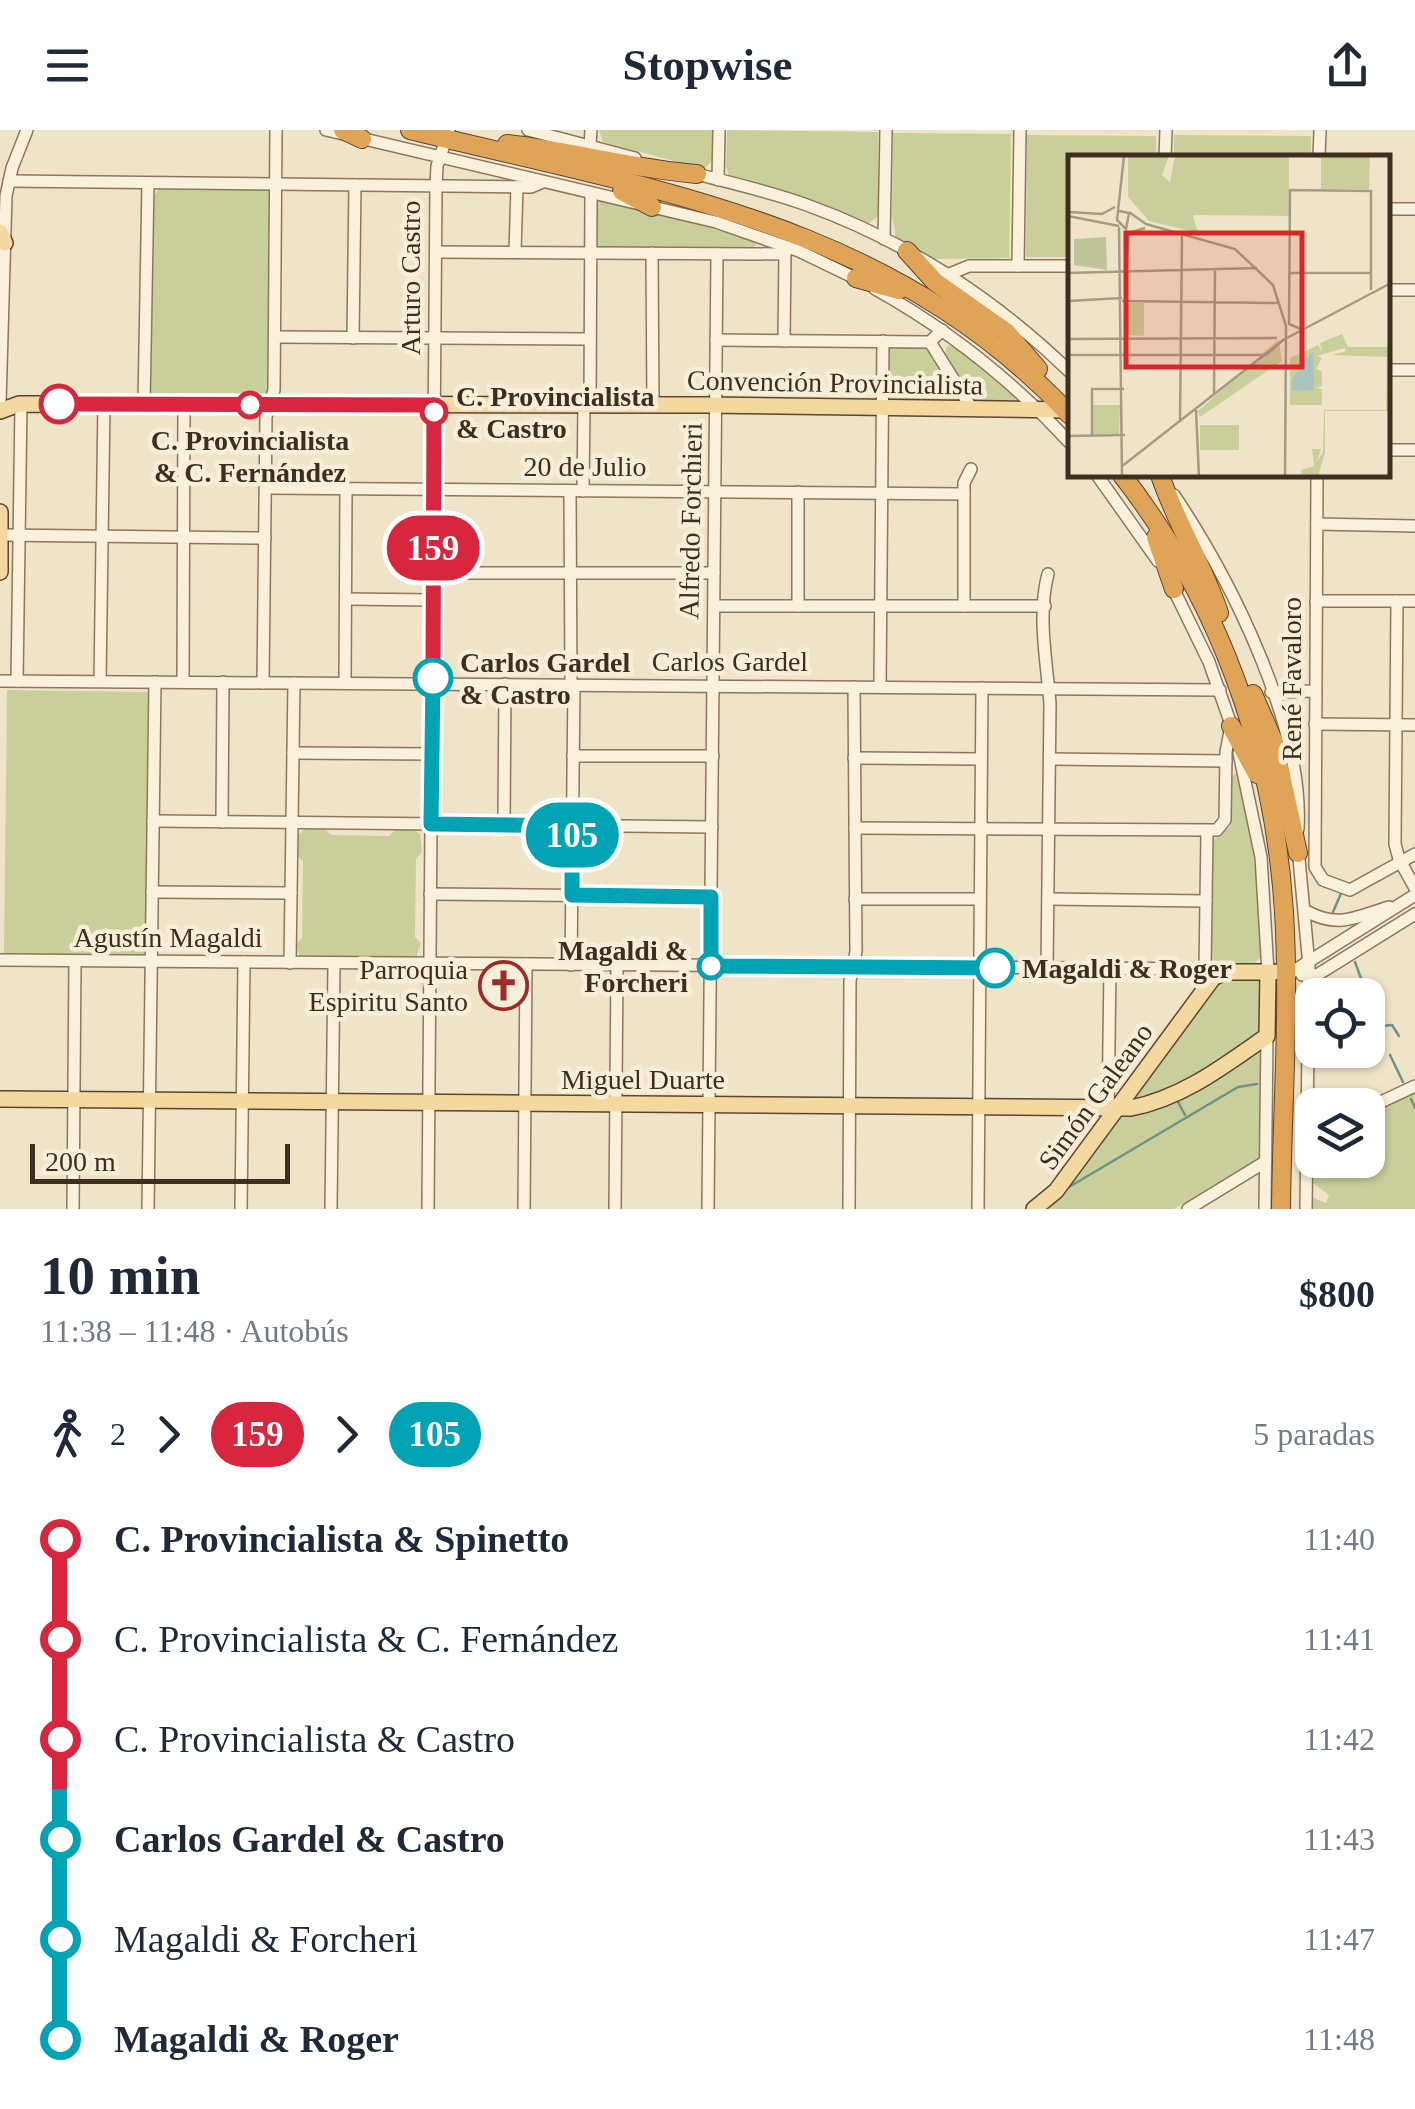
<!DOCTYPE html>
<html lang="es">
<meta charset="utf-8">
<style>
:root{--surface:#fff;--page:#f2f2f3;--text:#1f2937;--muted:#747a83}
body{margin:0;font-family:"Times New Roman",serif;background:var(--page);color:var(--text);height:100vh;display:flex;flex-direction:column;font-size:38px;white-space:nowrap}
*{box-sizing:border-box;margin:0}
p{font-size:32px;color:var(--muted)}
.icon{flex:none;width:55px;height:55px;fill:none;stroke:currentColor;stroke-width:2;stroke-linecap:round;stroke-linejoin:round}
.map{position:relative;height:1079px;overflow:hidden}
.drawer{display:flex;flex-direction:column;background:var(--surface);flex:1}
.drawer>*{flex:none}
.badge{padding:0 20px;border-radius:32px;font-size:35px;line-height:65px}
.controls{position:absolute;left:1295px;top:848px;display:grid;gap:20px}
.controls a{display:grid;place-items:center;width:90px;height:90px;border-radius:20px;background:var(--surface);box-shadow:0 2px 8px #0004;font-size:50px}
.scale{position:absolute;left:30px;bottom:25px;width:260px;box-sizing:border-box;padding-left:10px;border:5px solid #3d2e20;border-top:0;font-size:28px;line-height:35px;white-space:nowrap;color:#3d2e20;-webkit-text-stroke:8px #f7eed8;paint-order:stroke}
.map>.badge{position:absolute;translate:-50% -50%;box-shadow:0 0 0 5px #fff}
.legs{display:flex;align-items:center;gap:15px;height:110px;padding:0 40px;font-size:32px}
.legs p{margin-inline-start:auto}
.headline{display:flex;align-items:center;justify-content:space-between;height:170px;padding:0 40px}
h1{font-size:55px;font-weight:700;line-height:75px}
ul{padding:0 40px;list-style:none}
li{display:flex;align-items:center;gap:35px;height:100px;font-size:38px}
li i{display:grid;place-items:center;width:15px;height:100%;margin:0 12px;background:currentColor}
li i::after{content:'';width:25px;height:25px;margin:-12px;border:8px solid;border-radius:50%;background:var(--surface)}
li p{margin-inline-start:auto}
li:first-child i{background:linear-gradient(#0000 50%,currentColor 0)}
li:last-child i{background:linear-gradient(currentColor 50%,#0000 0)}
header{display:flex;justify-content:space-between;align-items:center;height:130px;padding:0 40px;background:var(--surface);font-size:45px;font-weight:700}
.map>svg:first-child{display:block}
</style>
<header><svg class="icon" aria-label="menu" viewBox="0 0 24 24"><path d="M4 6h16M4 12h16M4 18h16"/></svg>Stopwise<svg class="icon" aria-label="share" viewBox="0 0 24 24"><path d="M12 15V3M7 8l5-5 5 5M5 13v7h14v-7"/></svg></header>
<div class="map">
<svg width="1415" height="1079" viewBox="0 0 1415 1079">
<rect width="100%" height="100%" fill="#f0e4c8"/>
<!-- green -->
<g fill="#c9cf9b">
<polygon points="599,0 713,0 712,31 704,39 603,12"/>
<polygon points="727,0 878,2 878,86 869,93 787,61 729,46 726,37"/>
<polygon points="893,3 1011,4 1009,128 935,129 896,108 892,86"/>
<polygon points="1027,5 1156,6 1156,27 1070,28 1070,127 1026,127"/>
<polygon points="1174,5 1311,6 1311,27 1174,27"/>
<polygon points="160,57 265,59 272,64 268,264 265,267 159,267 151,263 154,66"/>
<polygon points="601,70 715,97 753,110 756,115 752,119 601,118 596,114 596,74"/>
<polygon points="889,216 926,218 958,271 888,271"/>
<polygon points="947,216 954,216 1016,266 1015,270 975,271 944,226"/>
<polygon points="7,560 148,562 145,826 4,824"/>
<path d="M1236 643 1239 644C1253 708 1259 762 1262 826L1254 834H1218L1211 828V711L1231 696 1230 647Z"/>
<polygon points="305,699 325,699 331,705 389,706 395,700 414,700 420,704 422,722 416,729 415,807 421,813 417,826 299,826 296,814 302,808 303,731 297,726 297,706"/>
<path d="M1256 849 1262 854 1261 902C1220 933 1181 959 1130 971L1212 858 1230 850Z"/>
<polygon points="1261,918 1261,1022 1258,1029 1174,1079 1045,1079 1116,988"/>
<polygon points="1415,963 1415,1079 1312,1079 1312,1067 1326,1073 1329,1065 1313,1053 1313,1030 1368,1030 1368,985"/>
</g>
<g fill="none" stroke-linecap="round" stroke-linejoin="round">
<!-- stream -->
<g stroke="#6f938a" stroke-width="2.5">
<polyline points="1333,782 1342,761"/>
<polyline points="1355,832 1367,865"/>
<polyline points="1368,867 1383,911"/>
<polyline points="1382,896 1392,895 1399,906"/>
<polyline points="1368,902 1375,899"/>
<polyline points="1321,920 1322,920"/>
<polyline points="1390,925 1403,952"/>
<polyline points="1411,969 1415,978"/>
<polyline points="1177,970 1185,985"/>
<polyline points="1069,1057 1238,957 1257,954"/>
</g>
<defs>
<g id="minor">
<polyline points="326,0 716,92 799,121 859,150"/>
<polyline points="528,0 635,28"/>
<polyline points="590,16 591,0"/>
<polyline points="1165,28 1166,0"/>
<polyline points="1319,28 1320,0"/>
<path d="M692 43C729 52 767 61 804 74 903 109 995 169 1070 242"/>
<polyline points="718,50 719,0"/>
<polyline points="9,51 531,57 543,52"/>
<polyline points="1388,79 1415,79"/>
<polyline points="884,109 886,0"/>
<polyline points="436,122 785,124"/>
<polyline points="515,122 517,57"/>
<polyline points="652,123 653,275"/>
<polyline points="1018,136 1020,0"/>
<polyline points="947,145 969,136 1070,136"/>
<path d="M875 159C949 200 1013 251 1070 313"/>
<polyline points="1388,160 1415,160"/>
<polyline points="275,207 590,209"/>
<polyline points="353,208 355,55"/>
<polyline points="716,210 930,212 942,200"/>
<polyline points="784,211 785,120"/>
<polyline points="930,212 972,279"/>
<polyline points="1388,240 1415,240"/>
<polyline points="0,273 6,66 12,38 27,0"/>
<polyline points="144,274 148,53"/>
<polyline points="590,275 591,63"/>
<polyline points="1388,320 1415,320"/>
<polyline points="1097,345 1158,431"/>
<polyline points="1317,345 1315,737 1323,750 1350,760 1415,724"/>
<polyline points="266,358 964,364"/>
<polyline points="570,361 571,555"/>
<polyline points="583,361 584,275"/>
<path d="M1174 365C1231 450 1304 595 1298 699"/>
<polyline points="1317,394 1415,396"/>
<polyline points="0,405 265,408"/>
<polyline points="433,443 714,443"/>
<polyline points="1172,456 1209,532 1233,600"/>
<polyline points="346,469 433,470"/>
<polyline points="1316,471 1415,471"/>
<polyline points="1397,471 1395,714 1399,729 1415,758"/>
<polyline points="714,476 1045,476"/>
<polyline points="798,476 798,362"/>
<polyline points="964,476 964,353 971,339"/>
<polyline points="0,551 1220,560"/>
<polyline points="17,551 21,274"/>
<polyline points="100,551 104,274"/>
<polyline points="183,552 184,275"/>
<polyline points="263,553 266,287 274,260 276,0"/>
<polyline points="345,553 346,359"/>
<polyline points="880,557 883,211"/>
<polyline points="1271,562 1315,561"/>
<polyline points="1315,594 1415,595"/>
<polyline points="293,623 432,624"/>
<polyline points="1239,623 1261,727 1268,842"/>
<polyline points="573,626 713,626"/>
<polyline points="854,628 981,629"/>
<polyline points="1050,629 1226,631"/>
<polyline points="153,691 712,697"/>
<polyline points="222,692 223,552"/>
<polyline points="504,695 505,554"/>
<polyline points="855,698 1217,700 1225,690 1226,622 1231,596"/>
<polyline points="1298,718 1309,836 1306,1079"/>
<polyline points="152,762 291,763"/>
<polyline points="430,764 711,767"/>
<polyline points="855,769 980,769"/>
<polyline points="1048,769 1206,771"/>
<path d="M1306 781C1339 799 1356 787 1389 777"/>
<polyline points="0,830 1207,839 1216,845"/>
<polyline points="290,833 294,553"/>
<polyline points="571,835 574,555"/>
<path d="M1047 838 1050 574C1047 533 1037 485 1048 444"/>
<polyline points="1205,839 1207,702"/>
<polyline points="1292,842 1415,765"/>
<polyline points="1302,845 1317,845 1415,784"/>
<polyline points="1368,978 1415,956"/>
<polyline points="1108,985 1110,839"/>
<polyline points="73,1079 75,831"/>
<polyline points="148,1079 155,552"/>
<polyline points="241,1079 244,832"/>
<polyline points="331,1079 334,833"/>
<polyline points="428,1079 436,56 437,36 449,0"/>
<polyline points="524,1079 526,834"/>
<polyline points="615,1079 617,835"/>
<polyline points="708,1079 717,124"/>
<polyline points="849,1079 850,851 856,821 854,557"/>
<polyline points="978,1079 982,558"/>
<polyline points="1188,1079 1265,1032"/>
<polyline points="1265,1079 1267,906"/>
</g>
<g id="major">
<polyline points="0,102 5,113"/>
<polyline points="0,281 19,274 707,275 1070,280"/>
<polyline points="0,382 0,442"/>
<path d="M0 969 1131 978C1183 968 1225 935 1267 906L1268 842"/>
<polyline points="1034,1079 1056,1061 1213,848 1225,842 1274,842"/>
</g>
<g id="highway">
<polyline points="343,0 362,9"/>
<path d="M410 0C653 60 889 92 1070 285"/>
<path d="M507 14C571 21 633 39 697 44"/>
<polyline points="622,61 652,77"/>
<polyline points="907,121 935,152 1006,202 1038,239"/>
<polyline points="856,148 899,160"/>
<path d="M1122 345C1220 471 1274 622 1284 782 1290 880 1282 980 1281 1079"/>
<path d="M1160 345C1176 393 1203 435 1219 483"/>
<polyline points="1156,407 1174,459"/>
<polyline points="1253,564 1273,610 1298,723"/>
<polyline points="1231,596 1257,644"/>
</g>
</defs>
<!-- minor casing -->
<use href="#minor" stroke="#8d765c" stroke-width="14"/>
<!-- major casing -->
<use href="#major" stroke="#5b4430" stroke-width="18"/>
<!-- highway casing -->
<use href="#highway" stroke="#5b4430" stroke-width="20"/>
<!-- minor -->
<use href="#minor" stroke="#faf1dc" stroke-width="11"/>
<!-- major -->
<use href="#major" stroke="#f3d9a0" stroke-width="15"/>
<!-- highway -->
<use href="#highway" stroke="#e0a458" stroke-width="18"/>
</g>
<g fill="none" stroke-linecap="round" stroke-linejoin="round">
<defs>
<polyline id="line-1" points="59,274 434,275 433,548"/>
<polyline id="line-2" points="433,548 431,694 572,696 572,765 711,767 711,836 995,838"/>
</defs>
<!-- line-1 casing -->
<use href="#line-1" stroke="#fff" stroke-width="22"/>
<!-- line-2 casing -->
<use href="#line-2" stroke="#fff" stroke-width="22"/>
<!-- line-1 -->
<use href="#line-1" stroke="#d7263d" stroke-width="15"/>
<!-- line-2 -->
<use href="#line-2" stroke="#00a3b4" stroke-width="15"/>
</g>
<!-- icons -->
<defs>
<symbol id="church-ring" viewBox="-11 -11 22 22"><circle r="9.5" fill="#f7eed8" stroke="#9e2a2b" stroke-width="1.5"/><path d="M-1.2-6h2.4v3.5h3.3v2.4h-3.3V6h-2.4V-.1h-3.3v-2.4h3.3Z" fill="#9e2a2b"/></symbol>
</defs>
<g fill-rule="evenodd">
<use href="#church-ring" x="476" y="828" width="55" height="55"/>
</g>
<!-- markers -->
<g fill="#fff" stroke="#d7263d" stroke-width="5">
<circle cx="59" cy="274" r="18"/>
<circle cx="250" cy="275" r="12"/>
<circle cx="434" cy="282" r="12"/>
</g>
<g fill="#fff" stroke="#00a3b4" stroke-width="5">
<circle cx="433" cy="548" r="18"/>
<circle cx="711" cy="836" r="12"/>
<circle cx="995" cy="838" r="18"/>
</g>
<g text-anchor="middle" stroke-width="9" stroke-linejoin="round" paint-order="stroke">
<!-- street labels -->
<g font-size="28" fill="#3d2e20" stroke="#f7eed8">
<text transform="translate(410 148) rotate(-90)" y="10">Arturo Castro</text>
<text transform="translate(835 252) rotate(1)" y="10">Convención Provincialista</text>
<text x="585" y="346">20 de Julio</text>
<text transform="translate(690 391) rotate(-89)" y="10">Alfredo Forchieri</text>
<text x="730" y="541">Carlos Gardel</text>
<text transform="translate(1291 549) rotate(-90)" y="10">René Favaloro</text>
<text x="168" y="817">Agustín Magaldi</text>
<text x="643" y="959">Miguel Duarte</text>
<text transform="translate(1095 966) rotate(-54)" y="10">Simón Galeano</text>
</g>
<!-- stop labels -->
<g font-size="28" font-weight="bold" fill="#3d2e20" stroke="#f7eed8" text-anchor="start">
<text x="456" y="276">C. Provincialista<tspan x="456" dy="32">&amp; Castro</tspan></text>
<text x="250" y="320" text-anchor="middle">C. Provincialista<tspan x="250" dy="32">&amp; C. Fernández</tspan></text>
<text x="460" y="542">Carlos Gardel<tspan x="460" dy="32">&amp; Castro</tspan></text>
<text x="688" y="830" text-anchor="end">Magaldi &amp;<tspan x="688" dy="32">Forcheri</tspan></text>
<text x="1022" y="848">Magaldi &amp; Roger</text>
</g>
<!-- poi labels -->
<g font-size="28" fill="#3d2e20" stroke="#f7eed8" text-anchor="end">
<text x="468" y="849">Parroquia<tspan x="468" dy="32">Espiritu Santo</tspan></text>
</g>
</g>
<!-- overview -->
<g transform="translate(1068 25)">
<rect width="322" height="322" fill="#f0e4c8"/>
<path d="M60 1H101L94 20 102 27 107 1H221V61L125 60 130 78 81 66 60 42ZM224 1H302L301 34H253V3ZM59 148H76V181L58 180ZM274 179 280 192H322L323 250 320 256H257V297L250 322H233V315L246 311 244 294H253L249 307 255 297 256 255H318L319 202 264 200 278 196 277 193 249 201 254 203 248 214 254 216V231L248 233 254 234V250H222V203L250 190 254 197 252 188ZM211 184 214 206 132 262 130 256ZM25 250H52L51 279H25ZM132 270H171V295H132Z" fill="#c9cf9b"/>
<path d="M38 82 39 115 6 110V84Z" fill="#bfc49a"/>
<path d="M245 196 246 235 224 236V224Z" fill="#a9c4bc"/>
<path fill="none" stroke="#a89b85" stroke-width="2.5" d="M51 56 61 58 58 74 49 65 56 1M1 57 34 59 47 52M61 57 78 69 167 94 205 130 218 171 217 322M0 61 51 71M51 72 54 322M58 113 61 78 77 73M0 118 189 113M222 118H302M0 146 54 143M54 146 210 148M235 175 221 169 222 35 303 36V135M219 183 323 128M0 184 209 183M0 200H198L215 185M146 240 147 113M128 255 131 322M112 267 114 77M0 281 57 280M24 281V234H56M53 312 218 183"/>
<path fill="#d62828" fill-opacity="0.15" stroke="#d62828" stroke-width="5" d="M58 78H234V212H58Z"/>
<rect width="322" height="322" fill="none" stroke="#3d2e20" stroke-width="5"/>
</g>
</svg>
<div class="controls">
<a><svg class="icon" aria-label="locate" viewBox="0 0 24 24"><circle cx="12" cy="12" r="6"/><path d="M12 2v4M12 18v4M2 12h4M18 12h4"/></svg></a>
<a><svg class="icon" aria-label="layers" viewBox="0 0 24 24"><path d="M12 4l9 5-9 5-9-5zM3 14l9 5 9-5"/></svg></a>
</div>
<div class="scale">200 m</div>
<b class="badge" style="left:433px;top:418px;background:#d7263d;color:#fff">159</b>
<b class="badge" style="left:572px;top:705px;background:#00a3b4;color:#fff">105</b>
</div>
<section class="drawer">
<div class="headline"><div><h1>10 min</h1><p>11:38 – 11:48 · Autobús</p></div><b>$800</b></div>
<div class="legs"><svg class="icon" aria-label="walk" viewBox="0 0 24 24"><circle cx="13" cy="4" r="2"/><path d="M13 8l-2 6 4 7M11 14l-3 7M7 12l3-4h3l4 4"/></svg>2<svg class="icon" aria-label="forward" viewBox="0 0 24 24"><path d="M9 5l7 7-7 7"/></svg><b class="badge" style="background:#d7263d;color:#fff">159</b><svg class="icon" aria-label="forward" viewBox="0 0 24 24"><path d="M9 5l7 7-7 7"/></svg><b class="badge" style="background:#00a3b4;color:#fff">105</b><p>5 paradas</p></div>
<ul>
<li><i style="color:#d7263d"></i><b>C. Provincialista &amp; Spinetto</b><p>11:40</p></li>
<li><i style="color:#d7263d"></i><span>C. Provincialista &amp; C. Fernández</span><p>11:41</p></li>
<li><i style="color:#d7263d"></i><span>C. Provincialista &amp; Castro</span><p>11:42</p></li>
<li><i style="color:#00a3b4"></i><b>Carlos Gardel &amp; Castro</b><p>11:43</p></li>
<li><i style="color:#00a3b4"></i><span>Magaldi &amp; Forcheri</span><p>11:47</p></li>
<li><i style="color:#00a3b4"></i><b>Magaldi &amp; Roger</b><p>11:48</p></li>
</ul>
</section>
